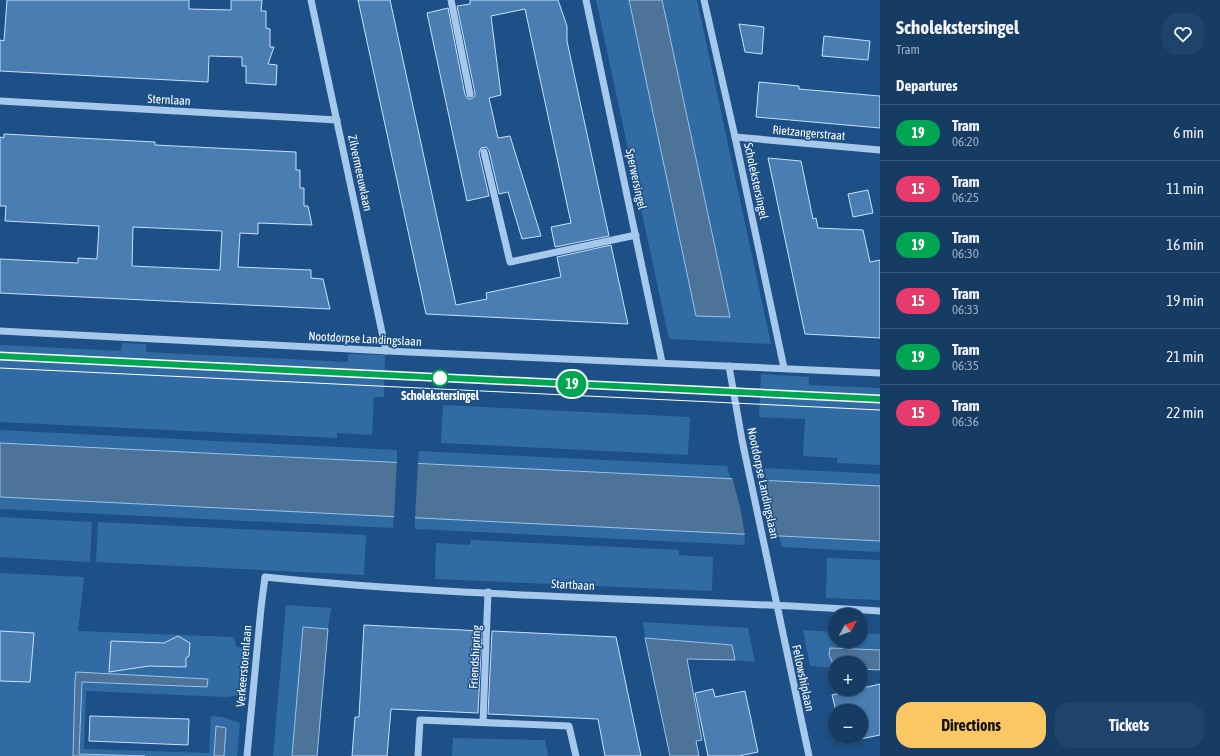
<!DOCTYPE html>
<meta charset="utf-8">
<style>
:root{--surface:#163c64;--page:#1f436a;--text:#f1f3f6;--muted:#9eadbf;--line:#355678;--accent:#fbc763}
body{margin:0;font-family:"Asap Condensed",sans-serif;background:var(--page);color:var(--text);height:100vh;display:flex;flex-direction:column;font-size:15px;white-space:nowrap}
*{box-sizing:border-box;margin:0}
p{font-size:13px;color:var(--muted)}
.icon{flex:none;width:22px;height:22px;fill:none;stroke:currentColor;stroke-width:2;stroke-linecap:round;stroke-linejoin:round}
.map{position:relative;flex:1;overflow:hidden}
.sheet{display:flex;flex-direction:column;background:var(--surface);width:340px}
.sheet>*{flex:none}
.badge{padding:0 8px;border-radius:13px;font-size:14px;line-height:26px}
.needle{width:26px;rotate:50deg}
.fabs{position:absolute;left:828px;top:608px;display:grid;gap:8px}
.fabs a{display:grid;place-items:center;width:40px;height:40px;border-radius:50%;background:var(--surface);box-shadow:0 2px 6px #0003,0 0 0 1px var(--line);font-size:20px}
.map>.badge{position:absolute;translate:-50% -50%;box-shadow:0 0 0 2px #fff}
h2{padding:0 16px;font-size:15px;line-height:36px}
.round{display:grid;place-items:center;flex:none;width:42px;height:42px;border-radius:16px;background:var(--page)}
.overview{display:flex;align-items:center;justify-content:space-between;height:68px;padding:0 16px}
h1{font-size:19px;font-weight:700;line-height:30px}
.primary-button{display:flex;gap:8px;margin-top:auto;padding:8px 16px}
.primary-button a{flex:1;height:46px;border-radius:16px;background:var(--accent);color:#111;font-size:16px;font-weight:700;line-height:46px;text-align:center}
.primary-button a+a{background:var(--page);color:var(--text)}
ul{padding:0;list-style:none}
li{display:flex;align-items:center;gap:12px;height:56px;padding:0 16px;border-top:1px solid var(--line)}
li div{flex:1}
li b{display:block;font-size:15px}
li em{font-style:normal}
li .badge{min-width:44px;font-weight:700;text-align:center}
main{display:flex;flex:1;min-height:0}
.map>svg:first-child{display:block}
</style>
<main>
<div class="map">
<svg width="880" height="756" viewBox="0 0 880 756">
<rect width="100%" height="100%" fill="#1d5086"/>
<!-- green -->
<g fill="#306ba3">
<polygon points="596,0 629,0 696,316 730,317 662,0 697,0 771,344 669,339"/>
<polygon points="122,343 146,344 146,352 348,362 348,354 385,355 384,397 374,397 372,435 337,433 337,438 0,422 0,345 121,351"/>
<polygon points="761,374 809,377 809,385 880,388 880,465 837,463 837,458 803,456 805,419 759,417"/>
<polygon points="443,405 690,417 688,455 441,443"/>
<polygon points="0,430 397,450 397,462 0,443"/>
<polygon points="419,451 727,466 731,479 418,463"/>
<polygon points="765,468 880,474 880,486 766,481"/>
<polygon points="0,497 394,516 393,528 0,509"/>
<polygon points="0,517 92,522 90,562 0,557"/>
<polygon points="415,517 744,533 745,545 415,529"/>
<polygon points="98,522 366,535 364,575 96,562"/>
<polygon points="779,536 880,541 880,552 782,547"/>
<polygon points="471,540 679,550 679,555 713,557 712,591 435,579 436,543 470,545"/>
<polygon points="827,558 880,560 880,600 826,598"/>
<polygon points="0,573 84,577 78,631 233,637 237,647 247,648 242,695 226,697 86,691 84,749 209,753 211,716 222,717 240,723 237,756 224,756 226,728 216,726 214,756 145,756 78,754 82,682 206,687 208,679 75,681 73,756 0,756"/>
<polygon points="286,605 331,608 328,629 303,627 292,756 273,756"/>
<polygon points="643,622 748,628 755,662 735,660 732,645 645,638"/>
<polygon points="803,630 835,632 835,641 861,641 861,633 880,634 880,650 830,648 829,655 835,668 810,666"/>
<polygon points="453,738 545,740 548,756 452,756"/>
</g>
<!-- water -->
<g fill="#4d7399" stroke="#98c4ed">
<polygon points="629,0 662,0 730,317 696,316"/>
<polygon points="0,443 880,486 880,541 0,497"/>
<polygon points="303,627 328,629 317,756 292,756"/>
<polygon points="645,638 732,645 735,660 687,659 702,740 696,741 699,756 670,756"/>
<polygon points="830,648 880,650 880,670 861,669 861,663 835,663 835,668 829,655"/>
<polygon points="76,672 208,679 207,687 82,682 79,754 145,756 73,756 75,681"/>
<polygon points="216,726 226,728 224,756 214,756"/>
</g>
<!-- pier -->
<g fill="#1d5086">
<polygon points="397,460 418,461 415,519 394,518"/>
<polygon points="732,477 766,479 774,523 778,538 745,535 740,507"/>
</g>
<!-- building -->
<g fill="#4a7db1" stroke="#cae1f8" fill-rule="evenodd">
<polygon points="7,0 189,0 189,9 231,10 231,0 262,0 261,11 266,11 266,28 270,29 270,47 274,47 268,64 277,65 276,85 246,83 246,66 242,66 242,57 209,56 208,82 0,71 0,40 4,41"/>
<polygon points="358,0 390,0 456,305 487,299 486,293 561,277 557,257 611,245 628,324 426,314"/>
<polygon points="470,0 558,0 567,26 567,41 609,236 555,247 551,227 571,223 525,9 491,16 501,95 489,98 498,138 510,136 541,236 522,239 508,192 499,194 489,151 486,147 481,148 479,153 489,196 467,201 427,13 448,8 465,95 468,99 471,99 475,96 475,93 457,6 470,4"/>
<polygon points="739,24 764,27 762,54 745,52"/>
<polygon points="824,36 870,41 868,60 822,56"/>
<polygon points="759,82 799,86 799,89 880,96 880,128 756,117"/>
<path d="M4 134 155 142V145L296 152V170H300V188H304V206H308L312 225 258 223V234L240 233 238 267 311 270V278L323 279 330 309 0 293V259L78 263V258L97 259 99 226 5 221 6 206H0V137L4 138ZM133 227 222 231 220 270 132 266Z"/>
<polygon points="768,158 801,161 813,219 816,218 818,228 863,230 870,262 880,260 880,338 805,334"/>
<polygon points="868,190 873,213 853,217 848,194"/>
<polygon points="364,625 482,631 478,713 391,709 387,756 352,756 355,717 359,717"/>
<polygon points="0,631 34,633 30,682 0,681"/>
<polygon points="492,631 616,637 641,756 605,756 598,719 488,714"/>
<polygon points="178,636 190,643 189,656 186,658 186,667 149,666 109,672 111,641 164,643"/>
<polygon points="880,684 880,735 851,741 850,737 861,737 861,711 836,711 832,695"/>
<polygon points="713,689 715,697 745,691 758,752 739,756 708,756 695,693"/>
<polygon points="90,716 189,719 188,745 89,741"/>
</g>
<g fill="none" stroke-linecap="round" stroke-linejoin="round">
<!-- minor -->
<g stroke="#a5c8eb" stroke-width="7">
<polyline points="311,0 386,351"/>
<polyline points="451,0 470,94"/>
<polyline points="586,0 662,362"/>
<polyline points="704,0 735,137 784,368"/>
<polyline points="0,101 337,120"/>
<polyline points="735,137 880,150"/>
<polyline points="484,152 510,262 636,235"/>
<polyline points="0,331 408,352 880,373"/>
<polyline points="729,366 742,440 809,756"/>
<polyline points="483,722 488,592"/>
<path d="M247 756 261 608 265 577C469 598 675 598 880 611"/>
<polyline points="418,756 420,720 569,726 576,756"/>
</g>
<!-- tram -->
<g stroke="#fff" stroke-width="1">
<polyline points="0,356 880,399"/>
<polyline points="0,368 880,410"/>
</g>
</g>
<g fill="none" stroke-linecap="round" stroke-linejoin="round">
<defs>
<polyline id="line" points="0,356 880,399"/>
</defs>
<!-- line casing -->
<use href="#line" stroke="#fff" stroke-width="9"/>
<!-- line -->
<use href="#line" stroke="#00a651" stroke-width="6"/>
</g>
<!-- markers -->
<circle fill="#fff" stroke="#00a651" stroke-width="2" cx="440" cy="378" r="8"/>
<g text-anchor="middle" stroke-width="3" stroke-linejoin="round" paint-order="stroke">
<!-- street labels -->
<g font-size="12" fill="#fff" stroke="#1d5086">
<text transform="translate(169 100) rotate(3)" y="4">Sternlaan</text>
<text transform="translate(809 133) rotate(5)" y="4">Rietzangerstraat</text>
<text transform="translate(360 173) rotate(78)" y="4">Zilvermeeuwlaan</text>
<text transform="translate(636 179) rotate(78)" y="4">Sperwersingel</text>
<text transform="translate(756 181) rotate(78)" y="4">Scholekstersingel</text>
<text transform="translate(365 339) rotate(3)" y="4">Nootdorpse Landingslaan</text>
<text transform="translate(763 483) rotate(78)" y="4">Nootdorpse Landingslaan</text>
<text transform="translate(573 585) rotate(3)" y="4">Startbaan</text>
<text transform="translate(475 657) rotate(-87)" y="4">Friendshipring</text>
<text transform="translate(244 666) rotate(-85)" y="4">Verkeerstorenlaan</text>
<text transform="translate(803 678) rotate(78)" y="4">Fellowshiplaan</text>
</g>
<!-- stop labels -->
<g font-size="12" font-weight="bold" fill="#fff" stroke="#1d5086">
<text x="440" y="400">Scholekstersingel</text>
</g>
</g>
</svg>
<div class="fabs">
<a><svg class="needle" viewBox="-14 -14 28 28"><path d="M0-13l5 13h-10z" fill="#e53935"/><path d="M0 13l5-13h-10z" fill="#9eadbf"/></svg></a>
<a>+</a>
<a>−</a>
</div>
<b class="badge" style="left:572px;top:384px;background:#00a651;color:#fff">19</b>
</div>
<section class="sheet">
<div class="overview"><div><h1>Scholekstersingel</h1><p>Tram</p></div><a class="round"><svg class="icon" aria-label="heart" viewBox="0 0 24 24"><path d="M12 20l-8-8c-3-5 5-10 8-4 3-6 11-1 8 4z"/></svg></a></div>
<h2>Departures</h2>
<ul>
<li><span class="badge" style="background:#00a651;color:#fff">19</span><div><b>Tram</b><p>06:20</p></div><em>6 min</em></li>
<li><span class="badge" style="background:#e63a6b;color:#fff">15</span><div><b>Tram</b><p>06:25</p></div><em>11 min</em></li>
<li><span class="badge" style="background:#00a651;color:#fff">19</span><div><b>Tram</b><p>06:30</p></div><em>16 min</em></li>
<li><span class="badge" style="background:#e63a6b;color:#fff">15</span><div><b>Tram</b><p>06:33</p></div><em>19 min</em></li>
<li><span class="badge" style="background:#00a651;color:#fff">19</span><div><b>Tram</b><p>06:35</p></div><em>21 min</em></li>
<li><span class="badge" style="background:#e63a6b;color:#fff">15</span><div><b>Tram</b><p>06:36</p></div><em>22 min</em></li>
</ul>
<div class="primary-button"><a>Directions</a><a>Tickets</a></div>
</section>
</main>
